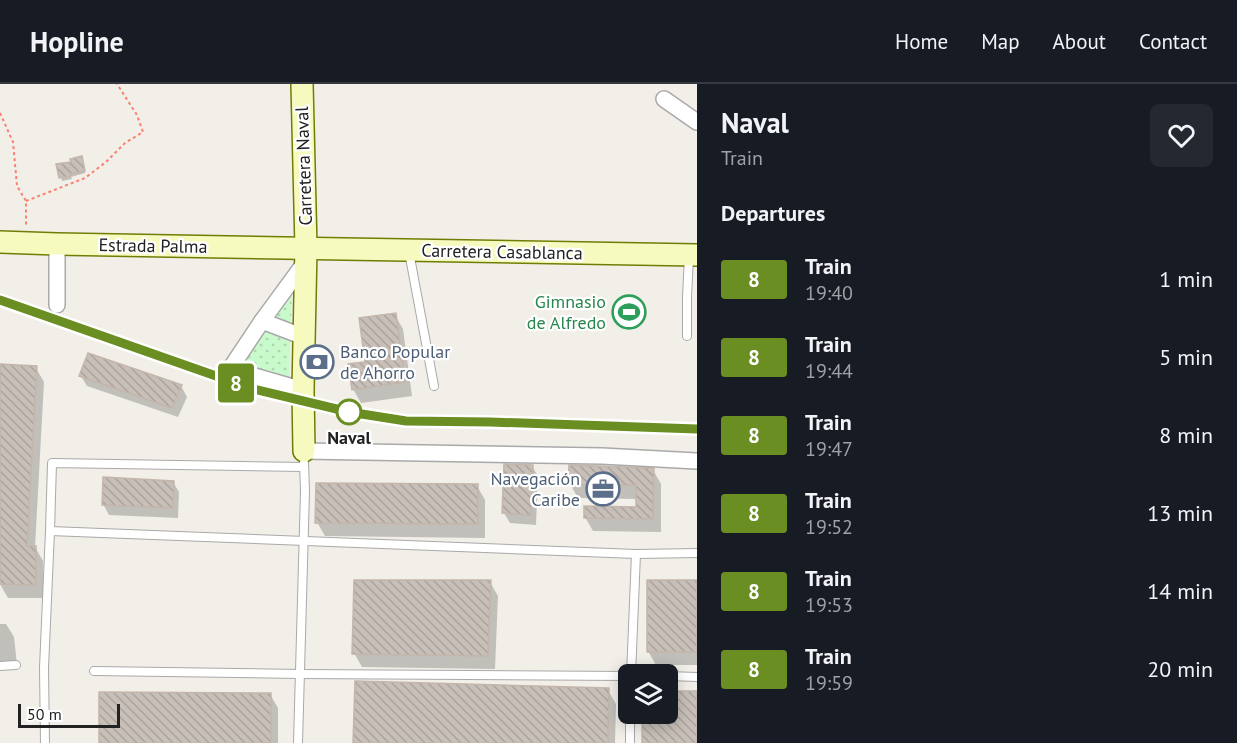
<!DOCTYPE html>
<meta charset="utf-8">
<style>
:root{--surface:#171b24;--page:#242831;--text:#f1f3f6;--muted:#9ea1a6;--line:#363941}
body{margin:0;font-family:"PT Sans",sans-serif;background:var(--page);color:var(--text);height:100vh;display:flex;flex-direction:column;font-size:22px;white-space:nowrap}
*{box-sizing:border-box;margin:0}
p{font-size:20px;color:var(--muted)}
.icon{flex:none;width:33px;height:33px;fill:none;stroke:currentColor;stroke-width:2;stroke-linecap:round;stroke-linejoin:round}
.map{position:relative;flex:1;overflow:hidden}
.details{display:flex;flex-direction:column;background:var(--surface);width:540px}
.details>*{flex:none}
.badge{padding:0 12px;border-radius:4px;font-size:21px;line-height:39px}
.fabs{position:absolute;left:618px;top:580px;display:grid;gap:12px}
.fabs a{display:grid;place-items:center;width:60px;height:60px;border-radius:9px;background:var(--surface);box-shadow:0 3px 15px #0003;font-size:30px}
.scale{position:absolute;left:18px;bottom:15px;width:102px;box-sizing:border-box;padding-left:6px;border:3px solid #222;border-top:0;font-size:16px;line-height:21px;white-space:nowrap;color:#222;-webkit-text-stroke:4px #fff;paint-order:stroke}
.map>.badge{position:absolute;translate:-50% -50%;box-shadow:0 0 0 3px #fff}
h2{padding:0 24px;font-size:22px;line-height:54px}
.round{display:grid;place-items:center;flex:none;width:63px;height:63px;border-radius:9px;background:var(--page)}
.summary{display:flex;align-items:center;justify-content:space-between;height:102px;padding:0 24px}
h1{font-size:28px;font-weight:700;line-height:45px}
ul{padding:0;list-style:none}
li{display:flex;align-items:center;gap:18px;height:78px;padding:0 24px}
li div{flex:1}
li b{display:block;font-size:22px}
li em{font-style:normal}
li .badge{min-width:66px;font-weight:700;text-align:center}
header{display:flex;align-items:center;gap:36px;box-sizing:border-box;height:84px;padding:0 30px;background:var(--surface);border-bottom:2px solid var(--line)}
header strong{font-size:28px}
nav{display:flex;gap:33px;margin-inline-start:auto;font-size:21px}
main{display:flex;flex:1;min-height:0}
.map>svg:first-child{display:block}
</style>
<header>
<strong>Hopline</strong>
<nav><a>Home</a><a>Map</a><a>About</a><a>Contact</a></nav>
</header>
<main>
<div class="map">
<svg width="697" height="659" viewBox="0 0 697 659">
<defs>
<pattern id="park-dots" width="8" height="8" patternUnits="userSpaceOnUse" patternTransform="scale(1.5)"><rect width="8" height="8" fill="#c8facc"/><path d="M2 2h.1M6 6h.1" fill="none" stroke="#acd6af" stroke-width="1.8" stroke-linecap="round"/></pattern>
<pattern id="building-back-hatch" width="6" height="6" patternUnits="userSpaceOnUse" patternTransform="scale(1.5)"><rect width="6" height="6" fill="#c7bfb8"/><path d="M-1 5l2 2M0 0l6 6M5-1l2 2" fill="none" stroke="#aba49e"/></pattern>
</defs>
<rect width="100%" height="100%" fill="#f2efe9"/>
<!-- park -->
<polygon fill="url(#park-dots)" points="292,206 289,296 243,281"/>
<!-- shadow -->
<g fill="#0003">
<polygon points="82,77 85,89 71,93 72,95 62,97 58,81"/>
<polygon points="395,231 403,245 412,312 361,319 353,305"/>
<polygon points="0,282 36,284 44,298 35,463 43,477 43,514 8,514 0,500"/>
<polygon points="81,292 181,302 187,313 178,333 87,302"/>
<polygon points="532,382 538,392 536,441 510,439 504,429"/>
<polygon points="653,386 661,400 661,448 593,447 585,433 638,425 638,415 578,414 570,400"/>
<polygon points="173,398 179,408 178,434 109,431 103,420"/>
<polygon points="477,402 485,416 485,454 325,452 317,438"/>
<polygon points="490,498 498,512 495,585 362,583 354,569"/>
<polygon points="697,498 697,581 656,581 648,567"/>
<polygon points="0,540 6,540 14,553 17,581 0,582"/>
<polygon points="608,606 616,620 615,659 355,659"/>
<polygon points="270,610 278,624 278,659 101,659"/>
</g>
<!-- building -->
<g fill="url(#building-back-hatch)" stroke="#c4b6ab" stroke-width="1.5">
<polygon points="82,72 85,87 71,90 71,92 59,94 56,80 71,78 70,75"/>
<polygon points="396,229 405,298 352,306 348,280 365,278 359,234"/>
<polygon points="88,269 182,301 172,324 79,292"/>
<polygon points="0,280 37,282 27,462 36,462 36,501 0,500"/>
<polygon points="504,380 533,381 531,431 502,429"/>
<polygon points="569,381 654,384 653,435 584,434 584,422 636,423 636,401 568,401"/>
<polygon points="103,393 174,397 173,424 102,421"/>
<polygon points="316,399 478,400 478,440 315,439"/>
<polygon points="354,496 491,496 488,572 352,570"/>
<rect x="647" y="496" width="50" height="72"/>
<polygon points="355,597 609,604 608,659 353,659"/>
<polygon points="668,607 697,607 697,659 642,659 642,630 668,630"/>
<polygon points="99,608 271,609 271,659 99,659"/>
</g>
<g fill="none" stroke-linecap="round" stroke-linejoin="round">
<defs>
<g id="lane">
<polyline points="409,168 434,302"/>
<polyline points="687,252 687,213 689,173"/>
<polyline points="50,447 52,379 304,383"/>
<polyline points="0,582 16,581"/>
<polyline points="94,587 300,590 628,592"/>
<polyline points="631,591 636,470"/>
<polyline points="668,592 697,593"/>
<polyline points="45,659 44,584 50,447 636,470 697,469"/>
<polyline points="298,659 305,407 304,379"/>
<polyline points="630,659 630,630"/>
</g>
<g id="street">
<polyline points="664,15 697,38"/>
<polyline points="57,160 57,221"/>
<polyline points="262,237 304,253"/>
<polyline points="303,306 230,285 262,237 306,177"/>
<polyline points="304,367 602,372 697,377"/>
</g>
<g id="secondary">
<polyline points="302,0 306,164 303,306 304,367"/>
<polyline points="0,158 57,160 697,171"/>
</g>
</defs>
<!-- lane casing -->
<use href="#lane" stroke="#a9a9a9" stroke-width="10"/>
<!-- street casing -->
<use href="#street" stroke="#a9a9a9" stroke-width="18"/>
<!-- secondary casing -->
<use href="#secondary" stroke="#707d05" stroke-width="24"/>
<!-- path -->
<g stroke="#fa8072" stroke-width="2" stroke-dasharray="3 3" stroke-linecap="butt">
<polyline points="0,29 13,58 17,102 26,117 26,143"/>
<polyline points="26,117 85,94 106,78 125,59 143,48 137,31 117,0"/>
</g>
<!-- lane -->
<use href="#lane" stroke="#fff" stroke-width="8"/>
<!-- street -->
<use href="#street" stroke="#fff" stroke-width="15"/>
<!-- secondary -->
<use href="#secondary" stroke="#f7fabf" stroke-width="21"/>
<!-- rail -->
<polyline stroke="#707070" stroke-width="4" stroke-dasharray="12 12" stroke-linecap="butt" points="0,216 253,305 349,328 407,337 490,338 697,345"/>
</g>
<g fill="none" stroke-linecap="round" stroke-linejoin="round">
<defs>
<polyline id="line" points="0,216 253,305 349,328 406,337 490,338 697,345"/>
</defs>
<!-- line casing -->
<use href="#line" stroke="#fff" stroke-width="14"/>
<!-- line -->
<use href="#line" stroke="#6b8e23" stroke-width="9"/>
</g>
<!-- icons -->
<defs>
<symbol id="stadium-ring" viewBox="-11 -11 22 22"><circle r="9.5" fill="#fff" stroke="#2e9e5b" stroke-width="1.5"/><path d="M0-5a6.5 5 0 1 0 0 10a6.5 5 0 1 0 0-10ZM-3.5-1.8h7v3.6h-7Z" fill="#2e9e5b"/></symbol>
<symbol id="bank-ring" viewBox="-11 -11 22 22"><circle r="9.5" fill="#fff" stroke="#5c6f8a" stroke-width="1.5"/><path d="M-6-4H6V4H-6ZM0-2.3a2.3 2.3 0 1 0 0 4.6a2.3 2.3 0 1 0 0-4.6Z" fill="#5c6f8a"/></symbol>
<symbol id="office-ring" viewBox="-11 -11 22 22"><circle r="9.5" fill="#fff" stroke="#5c6f8a" stroke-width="1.5"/><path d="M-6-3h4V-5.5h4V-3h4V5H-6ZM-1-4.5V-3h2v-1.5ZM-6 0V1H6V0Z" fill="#5c6f8a"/></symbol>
</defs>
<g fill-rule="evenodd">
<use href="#stadium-ring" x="610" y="209" width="38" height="38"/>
<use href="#bank-ring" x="298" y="259" width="38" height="38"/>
<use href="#office-ring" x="584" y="386" width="38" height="38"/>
</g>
<!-- markers -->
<circle fill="#fff" stroke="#6b8e23" stroke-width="3" cx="349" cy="328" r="12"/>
<g text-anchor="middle" stroke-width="4.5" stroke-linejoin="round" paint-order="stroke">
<!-- street labels -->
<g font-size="18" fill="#222" stroke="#fff">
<text transform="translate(304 82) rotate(-92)" y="6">Carretera Naval</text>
<text transform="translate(153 162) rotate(1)" y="6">Estrada Palma</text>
<text transform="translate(502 168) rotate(1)" y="6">Carretera Casablanca</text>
</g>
<!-- leisure labels -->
<g font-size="18" fill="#27864d" stroke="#fff" text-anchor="end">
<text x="606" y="224">Gimnasio<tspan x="606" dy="21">de Alfredo</tspan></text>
</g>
<!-- service labels -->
<g font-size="18" fill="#4e5e75" stroke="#fff" text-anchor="start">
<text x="340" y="274">Banco Popular<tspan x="340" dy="21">de Ahorro</tspan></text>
<text x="580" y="401" text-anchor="end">Navegación<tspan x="580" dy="21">Caribe</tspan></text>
</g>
<!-- stop labels -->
<g font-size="18" font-weight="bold" fill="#222" stroke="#fff">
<text x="349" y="360">Naval</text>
</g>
</g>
</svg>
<div class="fabs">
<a><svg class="icon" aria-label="layers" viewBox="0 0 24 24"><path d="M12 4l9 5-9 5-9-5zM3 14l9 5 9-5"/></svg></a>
</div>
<div class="scale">50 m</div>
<b class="badge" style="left:236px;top:299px;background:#6b8e23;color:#fff">8</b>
</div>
<section class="details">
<div class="summary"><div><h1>Naval</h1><p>Train</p></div><a class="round"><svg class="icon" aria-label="heart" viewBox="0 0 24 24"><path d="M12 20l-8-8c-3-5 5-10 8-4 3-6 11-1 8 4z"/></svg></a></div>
<h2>Departures</h2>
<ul>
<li><span class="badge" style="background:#6b8e23;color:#fff">8</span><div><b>Train</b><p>19:40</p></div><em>1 min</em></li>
<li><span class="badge" style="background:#6b8e23;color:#fff">8</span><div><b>Train</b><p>19:44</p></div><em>5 min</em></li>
<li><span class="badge" style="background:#6b8e23;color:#fff">8</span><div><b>Train</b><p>19:47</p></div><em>8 min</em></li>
<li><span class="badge" style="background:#6b8e23;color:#fff">8</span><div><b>Train</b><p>19:52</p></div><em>13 min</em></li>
<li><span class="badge" style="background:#6b8e23;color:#fff">8</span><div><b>Train</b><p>19:53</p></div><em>14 min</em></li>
<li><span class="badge" style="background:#6b8e23;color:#fff">8</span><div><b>Train</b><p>19:59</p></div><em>20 min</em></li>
</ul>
</section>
</main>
